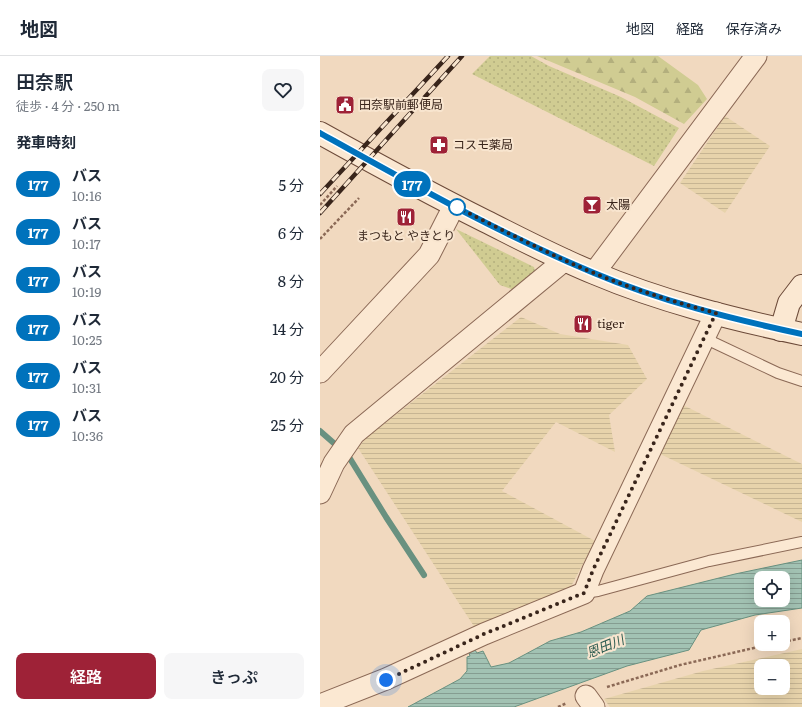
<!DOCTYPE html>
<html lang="ja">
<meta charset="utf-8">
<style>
:root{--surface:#fff;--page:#f6f6f7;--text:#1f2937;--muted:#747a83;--line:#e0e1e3;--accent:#9e2237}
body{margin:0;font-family:Literata,"Noto Sans JP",serif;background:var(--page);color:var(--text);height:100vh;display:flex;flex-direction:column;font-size:15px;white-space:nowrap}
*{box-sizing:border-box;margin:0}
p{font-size:13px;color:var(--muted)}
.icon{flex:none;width:22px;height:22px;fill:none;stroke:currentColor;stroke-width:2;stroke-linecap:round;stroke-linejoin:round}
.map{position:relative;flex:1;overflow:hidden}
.details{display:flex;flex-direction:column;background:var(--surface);width:320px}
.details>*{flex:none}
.badge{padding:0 8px;border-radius:13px;font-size:14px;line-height:26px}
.tools{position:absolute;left:434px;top:515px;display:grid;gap:8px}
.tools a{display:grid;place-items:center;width:36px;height:36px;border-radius:8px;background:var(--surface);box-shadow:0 4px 16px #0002;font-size:20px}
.you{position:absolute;width:20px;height:20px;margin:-10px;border:3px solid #fff;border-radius:50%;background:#1a73e8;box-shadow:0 0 0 6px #1a73e833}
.map>.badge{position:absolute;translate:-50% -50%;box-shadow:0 0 0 2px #fff}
h2{padding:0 16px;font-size:15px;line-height:36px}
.round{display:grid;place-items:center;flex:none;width:42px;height:42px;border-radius:8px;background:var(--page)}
.overview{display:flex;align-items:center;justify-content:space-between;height:68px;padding:0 16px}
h1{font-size:19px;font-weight:600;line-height:30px}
.cta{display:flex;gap:8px;margin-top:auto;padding:8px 16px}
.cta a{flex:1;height:46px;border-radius:8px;background:var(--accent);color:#fff;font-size:16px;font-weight:600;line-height:46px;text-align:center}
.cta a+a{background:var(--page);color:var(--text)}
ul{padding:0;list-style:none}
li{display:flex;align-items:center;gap:12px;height:48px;padding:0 16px}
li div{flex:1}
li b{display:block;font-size:15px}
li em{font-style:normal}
li .badge{min-width:44px;font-weight:700;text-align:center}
header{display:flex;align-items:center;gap:24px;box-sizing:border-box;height:56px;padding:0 20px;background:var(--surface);border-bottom:1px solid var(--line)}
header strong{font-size:19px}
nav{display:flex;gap:22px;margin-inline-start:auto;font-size:14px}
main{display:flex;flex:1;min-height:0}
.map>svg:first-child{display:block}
</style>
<header>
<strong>地図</strong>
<nav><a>地図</a><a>経路</a><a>保存済み</a></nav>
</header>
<main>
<section class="details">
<div class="overview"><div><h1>田奈駅</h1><p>徒歩 · 4 分 · 250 m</p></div><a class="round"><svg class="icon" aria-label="heart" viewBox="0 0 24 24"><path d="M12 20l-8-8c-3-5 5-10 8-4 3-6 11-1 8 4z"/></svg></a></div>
<h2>発車時刻</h2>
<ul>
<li><span class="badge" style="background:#0072bc;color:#fff">177</span><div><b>バス</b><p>10:16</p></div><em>5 分</em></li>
<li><span class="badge" style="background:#0072bc;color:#fff">177</span><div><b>バス</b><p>10:17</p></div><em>6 分</em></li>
<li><span class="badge" style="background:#0072bc;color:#fff">177</span><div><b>バス</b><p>10:19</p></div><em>8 分</em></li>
<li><span class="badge" style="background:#0072bc;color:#fff">177</span><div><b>バス</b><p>10:25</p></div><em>14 分</em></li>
<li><span class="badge" style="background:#0072bc;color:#fff">177</span><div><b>バス</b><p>10:31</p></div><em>20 分</em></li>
<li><span class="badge" style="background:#0072bc;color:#fff">177</span><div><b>バス</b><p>10:36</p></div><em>25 分</em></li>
</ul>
<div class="cta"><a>経路</a><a>きっぷ</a></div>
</section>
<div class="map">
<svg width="482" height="651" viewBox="0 0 482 651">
<defs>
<pattern id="farmland-rules" width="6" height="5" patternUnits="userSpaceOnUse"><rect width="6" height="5" fill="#e7d3ab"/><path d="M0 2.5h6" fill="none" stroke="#c7b593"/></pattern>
<pattern id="grass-dots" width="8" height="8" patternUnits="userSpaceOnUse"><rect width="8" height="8" fill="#d0cc92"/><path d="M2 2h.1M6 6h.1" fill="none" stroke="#b3af7d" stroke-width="1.8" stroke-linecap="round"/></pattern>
<pattern id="forest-firs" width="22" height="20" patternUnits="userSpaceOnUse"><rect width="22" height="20" fill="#d0cc92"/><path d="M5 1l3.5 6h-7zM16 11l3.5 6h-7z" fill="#b3af7d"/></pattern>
<pattern id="water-rules" width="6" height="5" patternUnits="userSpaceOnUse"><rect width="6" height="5" fill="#a2c2b3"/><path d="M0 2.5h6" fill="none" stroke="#859d91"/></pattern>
</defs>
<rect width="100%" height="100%" fill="#f1d9bf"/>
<!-- farmland -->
<g fill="url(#farmland-rules)" fill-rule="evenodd">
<polygon points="405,60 450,90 405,157 360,127"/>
<polygon points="201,261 240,278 308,289 327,323 289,359 295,396 236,366 182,435 275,485 246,540 157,575 38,392 46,382"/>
<polygon points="363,349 482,408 482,466 338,397"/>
<path d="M482 593V651H290L284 643 383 615ZM441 610H463V632H441Z"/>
</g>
<!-- grass -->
<g fill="url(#grass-dots)">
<polygon points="170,0 211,0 229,10 301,41 359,72 334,110 152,18"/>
<polygon points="136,173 214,211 215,215 194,234 180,229"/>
</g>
<!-- forest -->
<polygon fill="url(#forest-firs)" points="217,0 338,0 378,29 387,43 364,68 315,41"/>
<!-- water -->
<path fill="url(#water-rules)" stroke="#699180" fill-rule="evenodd" d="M482 504V552L435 559 381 574 369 594 307 610 194 651H88L140 623 147 615V601L150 600 149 597 155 594 157 597 163 595 171 611 189 607 230 585 261 576 310 555 327 540 415 518ZM441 522H463V544H441Z"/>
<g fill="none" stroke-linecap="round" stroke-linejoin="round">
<!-- stream -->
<g stroke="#699180" stroke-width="6">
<polyline points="0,375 16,389"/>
<polyline points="29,401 66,461 104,519"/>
</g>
<defs>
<g id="lane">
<polyline points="384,282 458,317 482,325"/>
<polyline points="264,537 278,535 389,505 482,486"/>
</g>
<g id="street">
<polyline points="274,217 436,0"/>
<polyline points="0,316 109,199 134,150"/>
<polyline points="0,437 14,407 34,378 245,204"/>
<polyline points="266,640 274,651"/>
<polyline points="0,649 66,623 164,578 264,537 273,514 396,257"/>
</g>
<g id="secondary">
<path d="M0 77C54 107 109 137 165 165 201 183 237 202 274 217 340 245 412 263 482 278"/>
<polyline points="461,274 469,247 482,230"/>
</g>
</defs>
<!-- lane casing -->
<use href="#lane" stroke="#8b6956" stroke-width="12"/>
<!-- street casing -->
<use href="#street" stroke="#8b6956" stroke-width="23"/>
<!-- secondary casing -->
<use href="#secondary" stroke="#6c4a39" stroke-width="24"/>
<!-- path -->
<g stroke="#8b6956" stroke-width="2.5" stroke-dasharray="3 2" stroke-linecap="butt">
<polyline points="0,149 17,130"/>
<polyline points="0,183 39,142"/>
<polyline points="463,586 482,582"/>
<polyline points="287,631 360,609 451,588"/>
<polyline points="238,651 247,647"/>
</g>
<!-- lane -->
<use href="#lane" stroke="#fbe8d2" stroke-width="10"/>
<!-- street -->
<use href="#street" stroke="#fbe8d2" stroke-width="21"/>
<!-- secondary -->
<use href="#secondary" stroke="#fbe8d2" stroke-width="22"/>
<defs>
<g id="rail">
<polyline points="0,138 128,0"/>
<polyline points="0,157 142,0"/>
</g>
</defs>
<!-- rail casing -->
<use href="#rail" stroke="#39251b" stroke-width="4.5"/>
<!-- rail -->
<use href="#rail" stroke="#f8e5cf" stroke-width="3" stroke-dasharray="9" stroke-linecap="butt"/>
</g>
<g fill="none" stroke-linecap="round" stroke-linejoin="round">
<defs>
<path id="line" d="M0 77C88 126 180 178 274 217 340 245 412 263 482 278"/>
</defs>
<!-- line casing -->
<use href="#line" stroke="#fff" stroke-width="9"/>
<!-- line -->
<use href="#line" stroke="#0072bc" stroke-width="6"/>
<!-- walk -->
<path stroke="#39251b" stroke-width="4" stroke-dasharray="0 7.2" d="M66 624 164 578 264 537 273 514 396 257C355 246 314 234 274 217 226 197 181 173 134 150L137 151"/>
</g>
<!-- icons -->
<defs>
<symbol id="civic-square" viewBox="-11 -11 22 22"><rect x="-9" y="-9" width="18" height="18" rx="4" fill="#9e2237" stroke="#f8e5cf"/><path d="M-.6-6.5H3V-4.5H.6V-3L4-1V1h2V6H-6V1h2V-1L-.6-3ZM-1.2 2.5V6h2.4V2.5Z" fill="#fff"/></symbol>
<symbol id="pharmacy-square" viewBox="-11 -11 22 22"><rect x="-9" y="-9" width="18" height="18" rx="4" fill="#9e2237" stroke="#f8e5cf"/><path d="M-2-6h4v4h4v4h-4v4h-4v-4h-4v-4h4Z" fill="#fff"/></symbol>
<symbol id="bar-square" viewBox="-11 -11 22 22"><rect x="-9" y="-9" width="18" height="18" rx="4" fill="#9e2237" stroke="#f8e5cf"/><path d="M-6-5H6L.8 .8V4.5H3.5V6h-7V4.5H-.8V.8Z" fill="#fff"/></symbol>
<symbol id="restaurant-square" viewBox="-11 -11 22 22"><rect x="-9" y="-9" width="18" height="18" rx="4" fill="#9e2237" stroke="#f8e5cf"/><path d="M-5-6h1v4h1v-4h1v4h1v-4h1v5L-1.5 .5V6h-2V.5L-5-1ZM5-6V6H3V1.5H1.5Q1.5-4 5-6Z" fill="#fff"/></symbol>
</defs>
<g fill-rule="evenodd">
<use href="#civic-square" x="14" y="38" width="22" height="22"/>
<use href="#pharmacy-square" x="108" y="78" width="22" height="22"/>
<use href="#bar-square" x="261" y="138" width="22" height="22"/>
<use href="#restaurant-square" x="75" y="150" width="22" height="22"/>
<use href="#restaurant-square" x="252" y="257" width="22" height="22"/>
</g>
<!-- markers -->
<circle fill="#fff" stroke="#0072bc" stroke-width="2" cx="137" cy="151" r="8"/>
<g text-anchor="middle" stroke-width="4" stroke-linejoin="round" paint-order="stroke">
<!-- poi labels -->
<g font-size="12" fill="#39251b" stroke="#f8e5cf" text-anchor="start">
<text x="39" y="53">田奈駅前郵便局</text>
<text x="133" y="93">コスモ薬局</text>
<text x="286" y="153">太陽</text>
<text x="86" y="184" text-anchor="middle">まつもと やきとり</text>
<text x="277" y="272">tiger</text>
</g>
<!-- water labels -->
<g font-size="13" font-style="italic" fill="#2a5a4f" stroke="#f8e5cf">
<text transform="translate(285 590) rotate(-22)" y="5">恩田川</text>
</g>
</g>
</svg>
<div class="tools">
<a><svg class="icon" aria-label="locate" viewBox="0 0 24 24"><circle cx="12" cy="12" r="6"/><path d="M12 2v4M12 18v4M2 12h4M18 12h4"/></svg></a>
<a>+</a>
<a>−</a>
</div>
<div class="you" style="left:66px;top:624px"></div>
<b class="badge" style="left:92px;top:128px;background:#0072bc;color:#fff">177</b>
</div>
</main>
